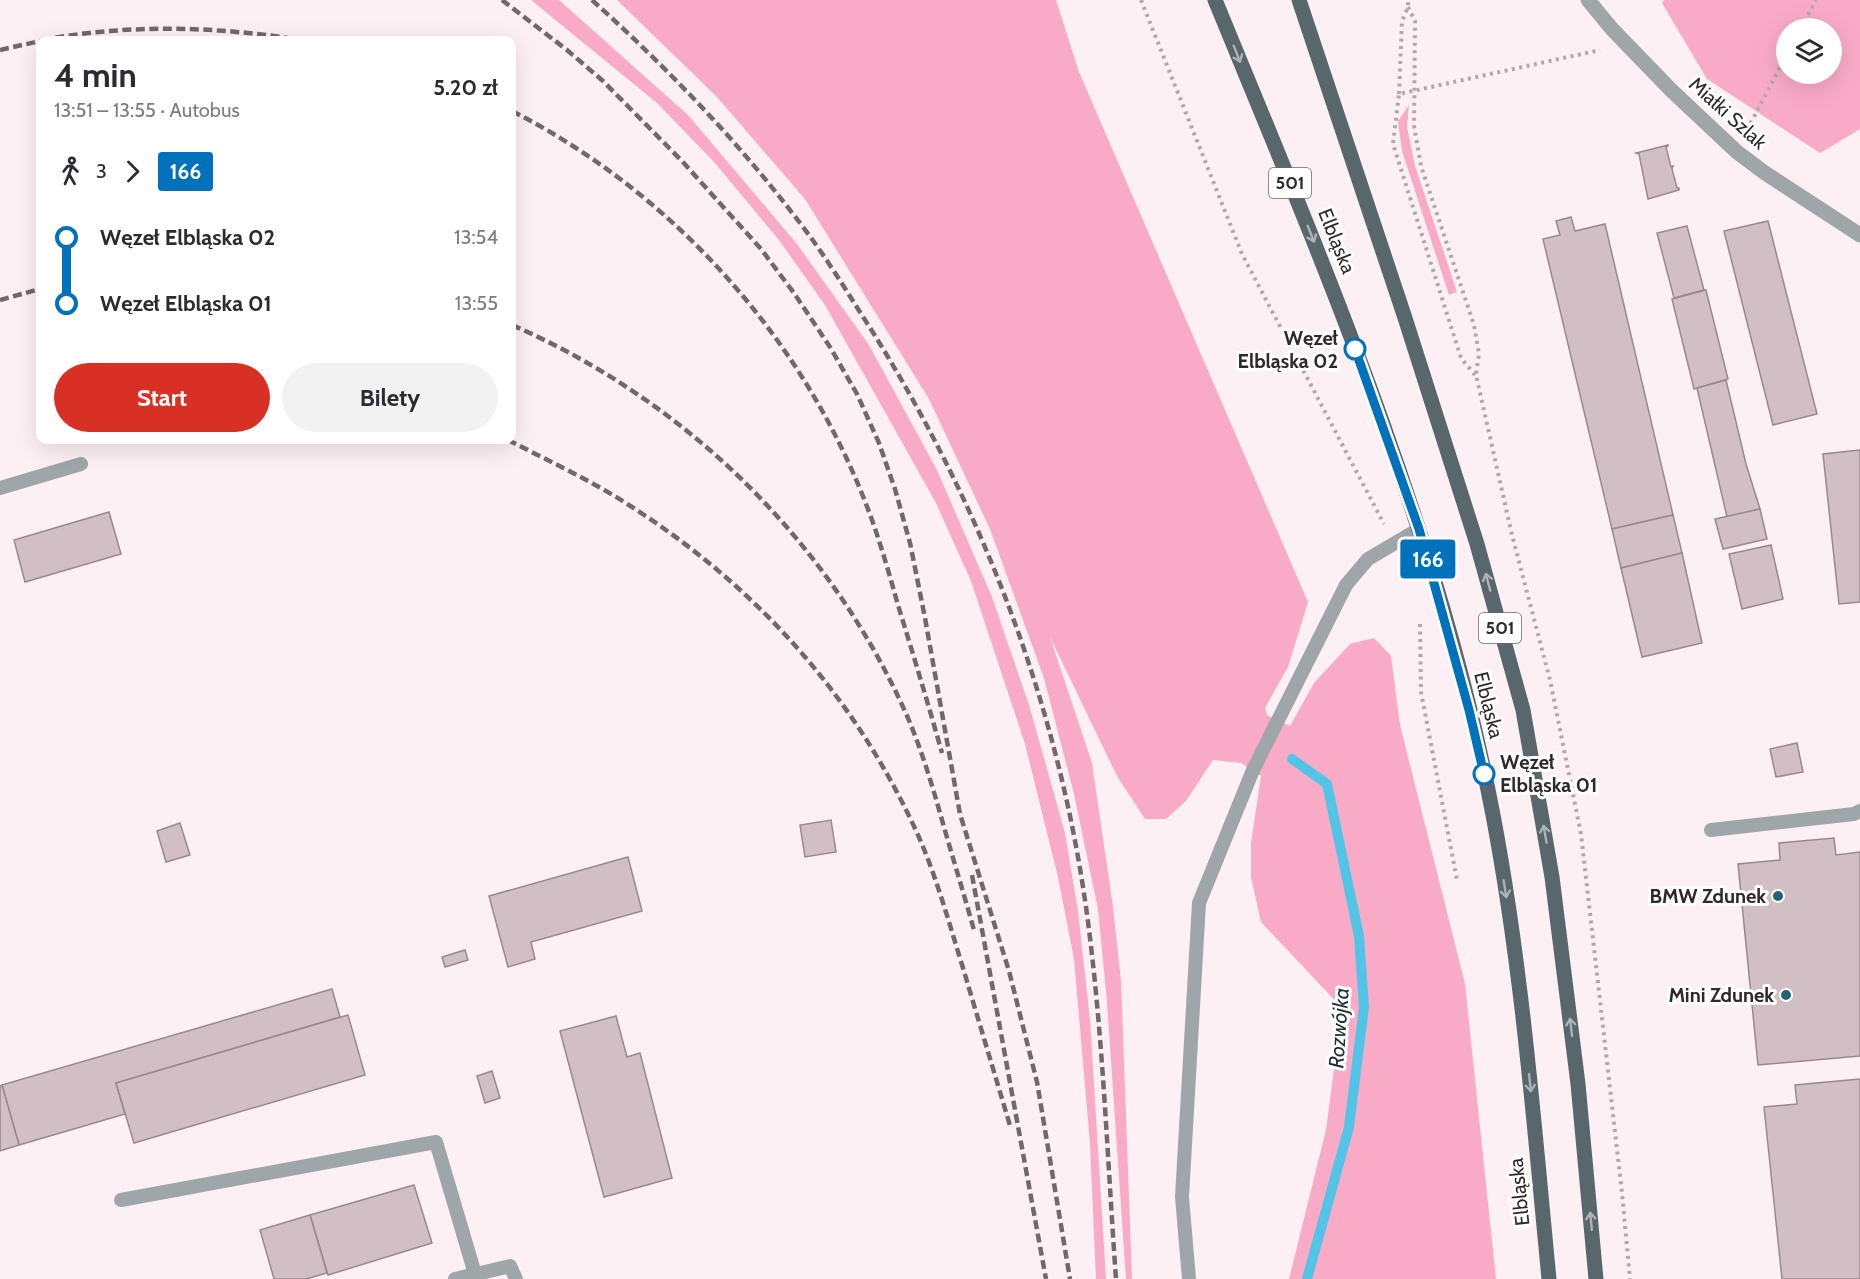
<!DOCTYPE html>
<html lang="pl">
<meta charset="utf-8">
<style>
:root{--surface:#fff;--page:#f2f2f3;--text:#2b2b33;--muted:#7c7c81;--accent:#d93025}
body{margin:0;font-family:Cabin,sans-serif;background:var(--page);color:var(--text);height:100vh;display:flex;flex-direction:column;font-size:22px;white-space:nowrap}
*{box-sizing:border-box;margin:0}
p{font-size:20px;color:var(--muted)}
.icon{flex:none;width:33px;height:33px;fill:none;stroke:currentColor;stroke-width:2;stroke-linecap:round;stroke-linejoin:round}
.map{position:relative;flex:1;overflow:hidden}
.drawer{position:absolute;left:36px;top:36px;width:480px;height:408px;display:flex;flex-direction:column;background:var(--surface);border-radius:12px;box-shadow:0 6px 24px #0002}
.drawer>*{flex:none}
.badge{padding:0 12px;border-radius:4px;font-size:21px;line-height:39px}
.fabs{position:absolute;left:1776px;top:18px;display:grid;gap:12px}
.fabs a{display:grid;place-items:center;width:66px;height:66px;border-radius:50%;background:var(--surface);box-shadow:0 6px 24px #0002;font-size:30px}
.map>.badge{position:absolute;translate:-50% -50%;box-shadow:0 0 0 3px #fff}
.legs{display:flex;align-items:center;gap:9px;height:66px;padding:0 18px;font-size:20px}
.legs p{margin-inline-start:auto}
.headline{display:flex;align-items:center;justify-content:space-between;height:102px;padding:0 18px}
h1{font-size:33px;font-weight:700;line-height:45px}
.primary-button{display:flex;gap:12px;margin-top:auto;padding:12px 18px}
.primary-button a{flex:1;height:69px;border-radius:36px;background:var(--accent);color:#fff;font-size:24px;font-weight:700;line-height:69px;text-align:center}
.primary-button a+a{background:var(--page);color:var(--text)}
ul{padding:0 18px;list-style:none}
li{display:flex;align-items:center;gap:21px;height:66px;font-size:22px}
li i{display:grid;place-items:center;width:9px;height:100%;margin:0 8px;background:currentColor}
li i::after{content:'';width:15px;height:15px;margin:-8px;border:4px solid;border-radius:50%;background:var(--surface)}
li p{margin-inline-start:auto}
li:first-child i{background:linear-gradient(#0000 50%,currentColor 0)}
li:last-child i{background:linear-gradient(currentColor 50%,#0000 0)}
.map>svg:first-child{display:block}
</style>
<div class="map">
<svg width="1860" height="1279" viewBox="0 0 1860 1279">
<rect width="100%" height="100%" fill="#fcf0f4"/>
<!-- green -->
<g fill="#f9aac7" fill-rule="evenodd">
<polygon points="531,0 559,0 688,115 797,244 869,345 937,470 992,597 1029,705 1065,833 1078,911 1090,1020 1106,1279 1096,1279 1090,1143 1074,959 1058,877 1025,744 971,581 936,503 825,305 779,240 715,163 657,103"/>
<polygon points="617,0 1056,0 1079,72 1308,602 1288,667 1265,708 1267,715 1290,726 1314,683 1350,644 1374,638 1391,656 1400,725 1465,984 1496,1279 1289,1279 1326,1130 1342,1008 1261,922 1251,877 1251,843 1261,776 1241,763 1213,760 1186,801 1166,819 1145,819 1117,776 1050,637 1092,763 1113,907 1121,981 1132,1279 1126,1279 1107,1002 1098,909 1074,794 1044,678 990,529 929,399 805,199 717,97"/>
<path d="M1664 0H1860V129L1820 153 1707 79 1662 3ZM1832 28V74H1786V28Z"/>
<polygon points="1409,105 1407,127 1415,166 1457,292 1449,295 1402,151 1398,121"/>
</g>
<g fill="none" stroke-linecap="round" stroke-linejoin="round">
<!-- stream -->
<polyline stroke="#52c4e6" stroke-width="10" points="1292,759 1327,784 1359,936 1364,1007 1349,1127 1307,1279"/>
</g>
<!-- building -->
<g fill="#d2bec5" stroke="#9b888f" stroke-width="1.5">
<polygon points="1668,145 1668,146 1666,147 1671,167 1673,166 1672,169 1677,188 1679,188 1679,190 1648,199 1639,154 1636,153"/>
<polygon points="1571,217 1575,231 1605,224 1673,515 1612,529 1543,239 1560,235 1556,221"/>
<polygon points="1768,221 1817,414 1773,425 1724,231"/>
<polygon points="1687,226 1704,290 1674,298 1657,233"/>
<polygon points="1706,290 1728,379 1694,389 1672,299"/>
<polygon points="1726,380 1746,464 1760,509 1727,517 1697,388"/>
<polygon points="1860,450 1860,602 1839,604 1823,454"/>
<polygon points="1760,509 1767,539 1723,549 1715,519"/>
<polygon points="109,512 121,554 25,582 14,540"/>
<polygon points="1673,515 1682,553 1621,568 1612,529"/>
<polygon points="1771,545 1783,599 1742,609 1729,554"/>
<polygon points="1682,553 1702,643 1642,657 1621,568"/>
<polygon points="1797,743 1803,772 1776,777 1770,749"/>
<polygon points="831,820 836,852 805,857 800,825"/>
<polygon points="180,823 190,855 166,862 157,831"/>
<polygon points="1834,838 1836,855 1860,852 1860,1056 1758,1065 1738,864 1780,860 1779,843"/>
<polygon points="628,857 642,911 531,942 535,959 508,967 489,896"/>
<polygon points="465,950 468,960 445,967 442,957"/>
<polygon points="332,989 340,1017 116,1083 125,1114 19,1145 2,1085"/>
<polygon points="348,1015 365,1075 134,1143 116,1083"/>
<polygon points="616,1016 627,1057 640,1053 672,1178 604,1197 560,1031"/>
<polygon points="492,1071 500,1098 485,1103 477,1076"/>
<polygon points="1860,1079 1860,1279 1782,1279 1764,1107 1797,1104 1795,1085"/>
<polygon points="2,1085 19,1145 0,1151 0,1086"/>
<polygon points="414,1185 432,1243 328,1275 310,1215"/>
<polygon points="310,1215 327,1273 306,1279 274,1279 260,1230"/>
</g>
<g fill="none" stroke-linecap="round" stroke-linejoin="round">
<!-- path -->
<g stroke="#b2a8ab" stroke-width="4" stroke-dasharray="3 4.5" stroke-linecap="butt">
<polyline points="1141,0 1242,254 1384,524"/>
<polyline points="1408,7 1415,21 1414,126 1421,166 1474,325 1479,354 1476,375 1512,535 1550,680 1581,834 1622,1193 1630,1279"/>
<polyline points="1801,28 1816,0"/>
<polyline points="1399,94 1402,21 1408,7 1408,0"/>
<polyline points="1747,130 1786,56"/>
<polyline points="1475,375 1461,358 1393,144 1399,94 1600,50"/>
<polyline points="1420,624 1421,692 1457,880"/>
</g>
<!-- service -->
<g stroke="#9ea6a9" stroke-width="14">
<polyline points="0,488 81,464"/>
<polyline points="1711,830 1854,814 1860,811"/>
<polyline points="121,1200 436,1142 475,1274"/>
<polyline points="455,1279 510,1266 516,1279"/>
<polyline points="1189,1279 1182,1197 1199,903 1253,770 1346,585 1368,559 1419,529"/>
</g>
<!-- minor -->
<polyline stroke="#9ea6a9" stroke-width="15" points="1588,0 1612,29 1671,90 1737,152 1765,173 1860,235"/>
<!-- primary -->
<g stroke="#58676c" stroke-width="15">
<path d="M1215 0C1324 265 1439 532 1493 815 1522 968 1534 1124 1549 1279"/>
<polyline points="1299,0 1405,318 1477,544 1523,710 1552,877 1578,1084 1596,1279"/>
</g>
<!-- rail -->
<g stroke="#71686b" stroke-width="4.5" stroke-dasharray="9 4.5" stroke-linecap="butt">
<polyline points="502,0 567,50 603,81 681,160 761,249 794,293 830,347 857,394 879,443 895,489 910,543 925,618 960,814 1009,971 1037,1082 1070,1279"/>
<path d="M592 0C665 66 733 136 793 214 817 244 838 277 858 309 975 489 1056 694 1086 907 1103 1030 1107 1155 1116 1279"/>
<path d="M42 40C128 24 214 26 301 40"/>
<polyline points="0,50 40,41"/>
<path d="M512 111C667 190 794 328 860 489 876 527 887 566 898 605 913 654 928 703 942 753"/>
<polyline points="0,300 40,289"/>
<path d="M512 325C687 401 831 543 908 718 921 749 931 781 940 813 951 852 963 891 974 930"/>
<path d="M508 440C549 461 594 482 632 507 758 588 856 698 918 835 937 878 949 923 963 968 979 1022 995 1075 1011 1129"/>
<polyline points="972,875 1046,1279"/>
</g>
</g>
<!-- one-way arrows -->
<defs><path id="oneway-shaft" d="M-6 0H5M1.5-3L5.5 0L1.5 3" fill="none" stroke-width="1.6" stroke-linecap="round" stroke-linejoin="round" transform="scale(1.5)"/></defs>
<g stroke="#acb3b6">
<use href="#oneway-shaft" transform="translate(1237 54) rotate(68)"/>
<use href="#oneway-shaft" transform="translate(1311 234) rotate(68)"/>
<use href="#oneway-shaft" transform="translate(1488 582) rotate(-105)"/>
<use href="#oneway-shaft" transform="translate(1545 834) rotate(-100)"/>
<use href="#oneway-shaft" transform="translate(1505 889) rotate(81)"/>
<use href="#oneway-shaft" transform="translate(1571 1027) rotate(-97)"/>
<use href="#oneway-shaft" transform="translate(1530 1083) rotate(84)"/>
<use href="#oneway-shaft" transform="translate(1591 1221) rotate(-95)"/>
</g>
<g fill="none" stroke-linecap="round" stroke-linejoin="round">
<defs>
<polyline id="line-1" points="1355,349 1419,529 1469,710 1484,774"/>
</defs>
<!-- line-1 casing -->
<use href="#line-1" stroke="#fff" stroke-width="14"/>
<!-- line-1 -->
<use href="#line-1" stroke="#0072bc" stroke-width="9"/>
</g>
<!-- markers -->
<g fill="#fff" stroke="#0072bc" stroke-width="3">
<circle cx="1355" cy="349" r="10"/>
<circle cx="1484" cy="774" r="10"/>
</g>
<g fill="#206276" stroke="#fff" stroke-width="2">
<circle cx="1778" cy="896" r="6"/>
<circle cx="1786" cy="995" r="6"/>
</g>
<g text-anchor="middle" stroke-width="6" stroke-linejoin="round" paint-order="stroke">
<!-- shield labels -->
<g fill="#fff" stroke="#6e686b" stroke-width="1.5">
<rect x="1269" y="168" width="42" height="30" rx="4.5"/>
<rect x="1479" y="613" width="42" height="30" rx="4.5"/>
</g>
<g font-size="18" font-weight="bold" fill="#30282b">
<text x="1290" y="189">501</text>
<text x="1500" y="634">501</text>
</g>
<!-- street labels -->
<g font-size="20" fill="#30282b" stroke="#fff">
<text transform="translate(1728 113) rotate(42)" y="7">Miałki Szlak</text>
<text transform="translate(1337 241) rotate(68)" y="7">Elbląska</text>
<text transform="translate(1489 705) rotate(76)" y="7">Elbląska</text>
<text transform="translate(1519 1192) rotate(-96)" y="7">Elbląska</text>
</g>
<!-- stop labels -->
<g font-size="20" font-weight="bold" fill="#30282b" stroke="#fff" text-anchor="end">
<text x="1338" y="345">Węzeł<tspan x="1338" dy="23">Elbląska 02</tspan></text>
<text x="1500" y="769" text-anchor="start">Węzeł<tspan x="1500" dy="23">Elbląska 01</tspan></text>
</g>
<!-- poi labels -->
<g font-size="20" font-weight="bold" fill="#30282b" stroke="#fff" text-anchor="end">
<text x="1766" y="903">BMW Zdunek</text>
<text x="1774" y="1002">Mini Zdunek</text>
</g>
<!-- water labels -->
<g font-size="21" font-style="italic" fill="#1a2e34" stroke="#fff">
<text transform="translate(1339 1028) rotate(-86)" y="7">Rozwójka</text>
</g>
</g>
</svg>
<div class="fabs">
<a><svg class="icon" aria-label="layers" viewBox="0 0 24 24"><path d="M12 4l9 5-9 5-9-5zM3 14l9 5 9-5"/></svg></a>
</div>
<b class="badge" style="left:1428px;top:559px;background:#0072bc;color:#fff">166</b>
<section class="drawer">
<div class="headline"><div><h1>4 min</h1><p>13:51 – 13:55 · Autobus</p></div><b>5.20 zł</b></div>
<div class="legs"><svg class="icon" aria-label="walk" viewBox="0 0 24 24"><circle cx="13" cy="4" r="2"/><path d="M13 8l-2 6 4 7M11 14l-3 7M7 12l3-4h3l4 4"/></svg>3<svg class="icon" aria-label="forward" viewBox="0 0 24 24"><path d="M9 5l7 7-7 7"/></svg><b class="badge" style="background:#0072bc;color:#fff">166</b></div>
<ul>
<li><i style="color:#0072bc"></i><b>Węzeł Elbląska 02</b><p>13:54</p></li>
<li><i style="color:#0072bc"></i><b>Węzeł Elbląska 01</b><p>13:55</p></li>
</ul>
<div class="primary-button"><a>Start</a><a>Bilety</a></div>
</section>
</div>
